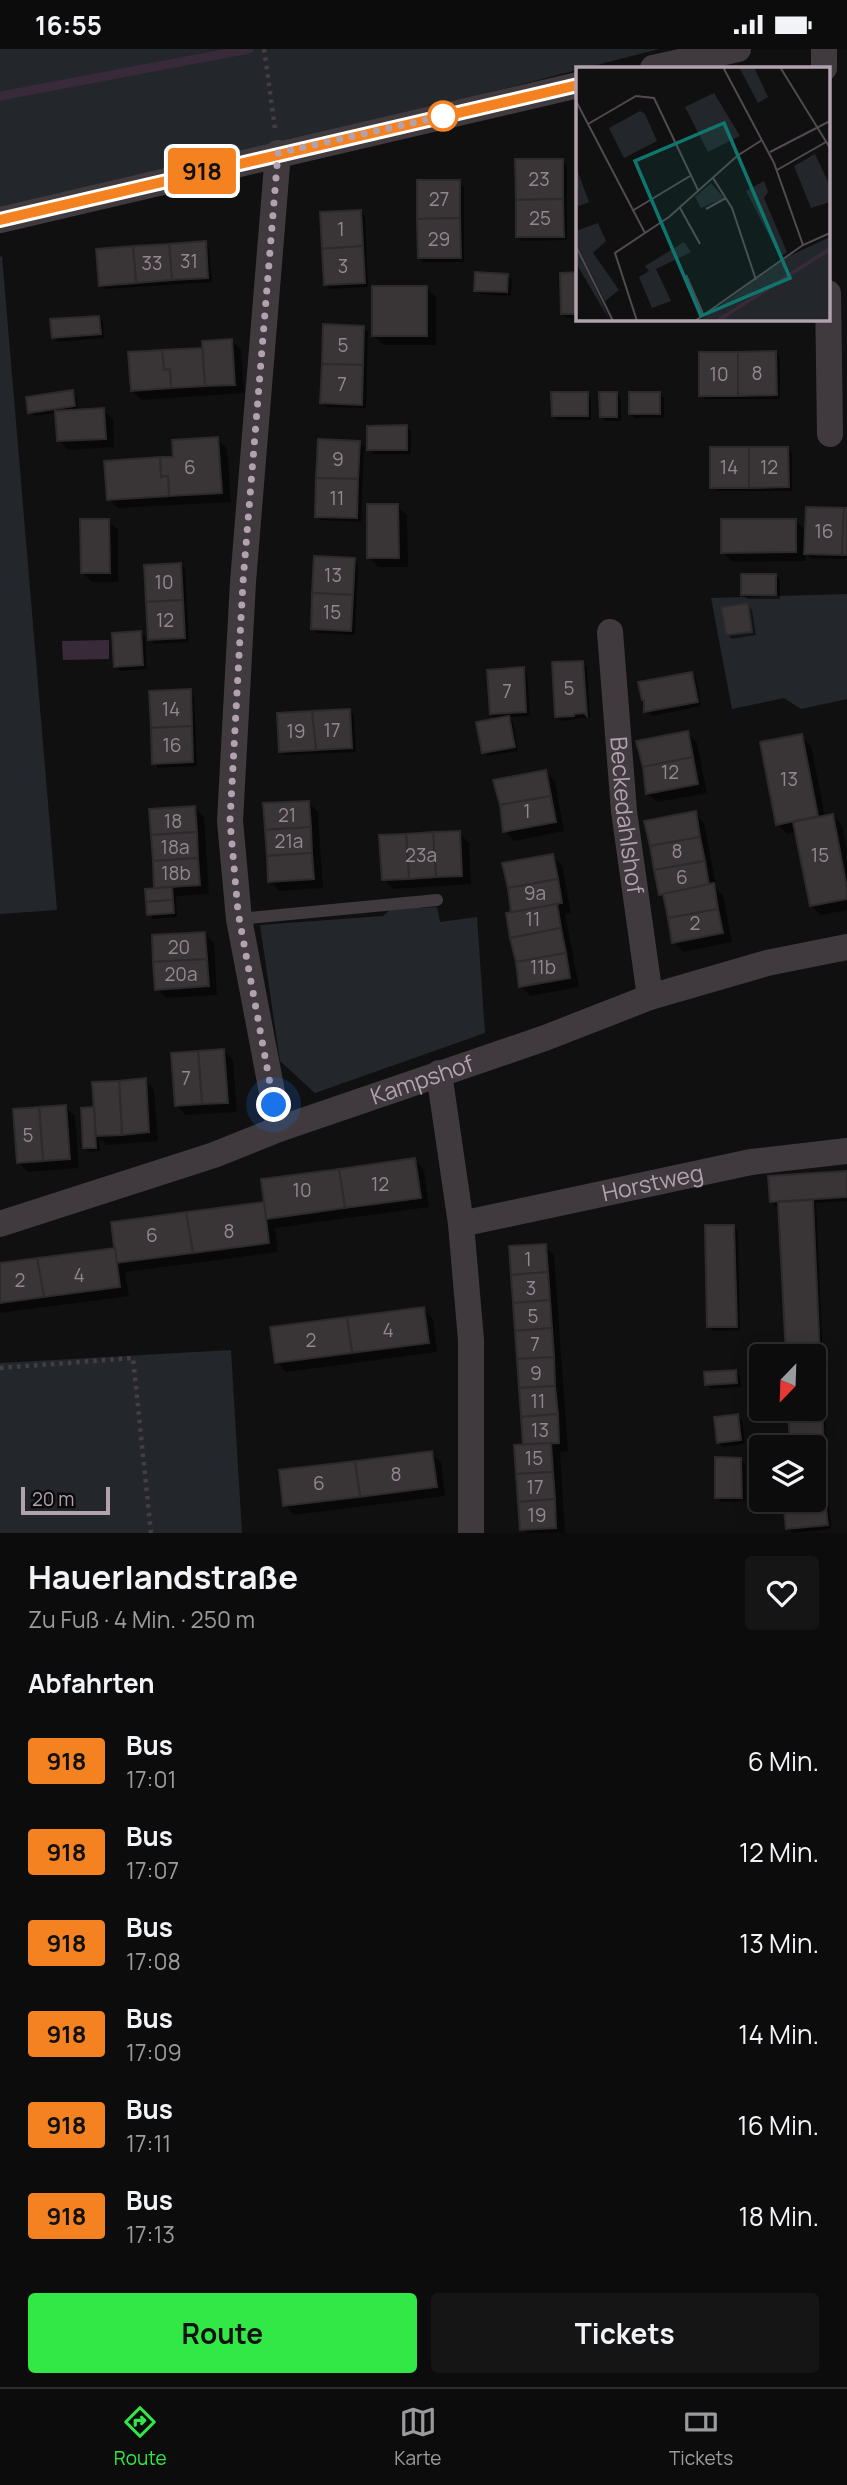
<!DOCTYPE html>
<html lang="de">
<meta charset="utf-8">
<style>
:root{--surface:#0d0c0d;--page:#161516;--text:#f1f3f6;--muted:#9a9b9d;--line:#2d2c2e;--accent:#31e846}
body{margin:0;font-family:Manrope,sans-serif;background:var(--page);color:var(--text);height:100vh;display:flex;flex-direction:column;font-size:26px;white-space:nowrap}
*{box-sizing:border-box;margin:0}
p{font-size:23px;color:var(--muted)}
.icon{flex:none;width:38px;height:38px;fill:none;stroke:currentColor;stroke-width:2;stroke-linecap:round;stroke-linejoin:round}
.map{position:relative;height:1484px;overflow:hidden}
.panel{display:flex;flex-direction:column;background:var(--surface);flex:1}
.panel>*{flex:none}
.badge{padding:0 14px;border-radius:5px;font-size:24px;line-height:46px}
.needle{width:46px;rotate:203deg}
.tools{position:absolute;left:749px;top:1295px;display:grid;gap:14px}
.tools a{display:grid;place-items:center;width:77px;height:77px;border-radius:7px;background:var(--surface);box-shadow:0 4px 18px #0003,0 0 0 2px var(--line);font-size:35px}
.scale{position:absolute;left:21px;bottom:18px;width:89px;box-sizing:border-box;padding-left:7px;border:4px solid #b2a2af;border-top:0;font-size:19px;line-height:24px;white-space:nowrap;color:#b2a2af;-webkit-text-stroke:5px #0c0b0c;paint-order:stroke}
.you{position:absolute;width:35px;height:35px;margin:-18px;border:5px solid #fff;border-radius:50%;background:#1a73e8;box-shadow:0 0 0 10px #1a73e833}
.map>.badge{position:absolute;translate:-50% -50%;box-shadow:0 0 0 4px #fff}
h2{padding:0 28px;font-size:26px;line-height:63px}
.round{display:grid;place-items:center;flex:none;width:74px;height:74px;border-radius:7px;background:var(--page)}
.headline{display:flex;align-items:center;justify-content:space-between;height:119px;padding:0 28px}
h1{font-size:33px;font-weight:700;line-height:52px}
.action{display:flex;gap:14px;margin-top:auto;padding:14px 28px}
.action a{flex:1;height:80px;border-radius:7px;background:var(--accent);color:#111;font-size:28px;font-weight:700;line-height:80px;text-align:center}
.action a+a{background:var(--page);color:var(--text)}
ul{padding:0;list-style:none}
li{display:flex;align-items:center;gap:21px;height:91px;padding:0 28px}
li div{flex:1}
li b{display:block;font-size:26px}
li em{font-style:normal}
li .badge{min-width:77px;font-weight:700;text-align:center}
.status{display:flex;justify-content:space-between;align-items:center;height:49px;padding:0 35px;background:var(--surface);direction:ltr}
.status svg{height:19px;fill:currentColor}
.dock{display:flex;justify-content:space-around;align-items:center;height:98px;border-top:2px solid var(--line);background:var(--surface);font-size:19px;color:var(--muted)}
.dock a{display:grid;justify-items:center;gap:4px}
.dock .current{color:var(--accent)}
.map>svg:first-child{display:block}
</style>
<div class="status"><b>16:55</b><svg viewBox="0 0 49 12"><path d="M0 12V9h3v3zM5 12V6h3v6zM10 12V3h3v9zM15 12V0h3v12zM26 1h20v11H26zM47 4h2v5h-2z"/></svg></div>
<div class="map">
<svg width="847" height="1484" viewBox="0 0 847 1484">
<rect width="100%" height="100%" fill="#111011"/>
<!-- green -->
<g fill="#23272b">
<polygon points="0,0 659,0 0,169"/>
<polygon points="2,207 57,861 0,865 0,208"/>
<polygon points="847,545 847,650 801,660 784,649 732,660 711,549"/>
<polygon points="437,858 440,873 477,868 485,984 315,1044 280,1012 260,876 383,867 391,860"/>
<polygon points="231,1301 242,1484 0,1484 0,1314"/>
</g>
<!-- water -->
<polygon fill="#382a39" points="109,591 109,610 63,611 62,592"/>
<!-- shadow -->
<g fill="#0007" fill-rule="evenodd">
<polygon points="562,112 567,116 567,191 522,192 518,187"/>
<polygon points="459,133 464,138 464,213 424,213 419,209"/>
<polygon points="360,162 365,167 368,238 330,240 326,235"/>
<polygon points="205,194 209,199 212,233 105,240 100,236"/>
<polygon points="578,225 578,269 567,269 563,265"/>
<polygon points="507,226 512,231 511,247 480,245 476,241"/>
<polygon points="426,239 436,248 436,296 383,296 374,287"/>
<polygon points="99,268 103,273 104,289 58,293 54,288"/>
<polygon points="363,279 368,283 366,359 327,358 322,354"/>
<polygon points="232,292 241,301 244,344 142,351 132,342 130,305 204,301"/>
<polygon points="776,304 780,308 780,350 706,350 701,346"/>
<polygon points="72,343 76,347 78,362 103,361 113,370 114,398 68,401 59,391 57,364 34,367 30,363"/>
<polygon points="659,344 664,349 664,369 635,369 630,365"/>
<polygon points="587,345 591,349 591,371 558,371 554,367"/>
<polygon points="616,345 621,349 621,372 606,372 601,367"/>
<polygon points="406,378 411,382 411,405 373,405 369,400"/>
<polygon points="218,390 227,400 231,453 118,459 109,450"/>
<polygon points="359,393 364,398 361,473 321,471 317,467"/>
<polygon points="788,399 792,404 792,442 716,442 712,438"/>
<polygon points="397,457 407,466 408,518 378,518 369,508"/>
<polygon points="847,461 847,510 811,509 805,503 805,512 732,513 723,503 795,471 807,483"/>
<polygon points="108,472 118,481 118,533 92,533 82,523"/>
<polygon points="354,511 358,515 355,586 317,584 312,580"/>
<polygon points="181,516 185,520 189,593 154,595 149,590"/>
<polygon points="776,527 780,531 780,550 747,550 743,546"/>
<polygon points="748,556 752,561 756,586 732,590 727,585"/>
<polygon points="140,583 145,588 147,620 120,622 116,618"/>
<polygon points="582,613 587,618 590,668 562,672 557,668"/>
<polygon points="523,620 527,624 530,667 508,668 513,673 518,702 488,707 484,703 497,671 491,665"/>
<polygon points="692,625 696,629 701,657 652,667 648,662"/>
<polygon points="190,642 194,647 197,717 158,719 154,714"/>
<polygon points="349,662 354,666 356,703 285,706 280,702"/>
<polygon points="688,684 697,694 707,744 657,753 647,744"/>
<polygon points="801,687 811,697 825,768 832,766 842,776 847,803 847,861 821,866 811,856 797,783 787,785 777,775"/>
<polygon points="545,723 555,732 564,782 514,792 504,782"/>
<polygon points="308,753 318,763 323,839 279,842 270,832"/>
<path d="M194 759 204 768 209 845 176 847 177 868 153 870 149 865 159 841 156 838ZM177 836 178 839 159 840V837Z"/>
<polygon points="695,764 704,774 717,841 723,846 732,893 683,903 674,893 665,849 661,845"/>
<polygon points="459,784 469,794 471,835 393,840 384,830"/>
<polygon points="552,807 562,816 571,864 565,865 579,938 530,947 521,937 513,864"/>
<polygon points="205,884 214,894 217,946 166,949 157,940"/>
<polygon points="224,1002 233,1011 237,1063 186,1066 176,1056"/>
<polygon points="145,1031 154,1041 158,1092 107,1096 99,1088 100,1102 89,1103 85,1098 83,1061 96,1060"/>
<polygon points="65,1058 75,1067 79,1119 28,1123 18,1113"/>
<polygon points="415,1111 424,1121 429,1158 275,1179 278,1203 125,1223 129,1247 0,1264 0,1216 117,1201"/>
<polygon points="847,1124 847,1152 816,1154 827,1403 814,1404 814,1398 792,1398 790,1360 814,1360 814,1307 788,1307 780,1157 776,1157 771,1153"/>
<polygon points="734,1177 738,1182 740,1281 713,1282 708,1277"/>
<polygon points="545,1197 554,1206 568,1402 560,1403 565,1484 526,1484 522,1480 525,1397"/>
<polygon points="423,1260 433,1270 437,1303 286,1323 277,1313"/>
<polygon points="735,1323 740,1327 741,1338 711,1340 707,1335"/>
<polygon points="737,1367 742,1371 745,1395 723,1398 718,1393"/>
<polygon points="431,1403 441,1413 445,1447 294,1466 285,1456"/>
<polygon points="740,1410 745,1415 745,1452 721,1453 717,1448"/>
<polygon points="823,1435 827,1439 831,1480 793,1484 788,1479 785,1451 814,1451 814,1436"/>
</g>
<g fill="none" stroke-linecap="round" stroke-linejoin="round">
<!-- stream -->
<polyline stroke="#382a39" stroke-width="9" points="0,47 249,0"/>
</g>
<!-- building -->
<g fill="#393537" stroke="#2d2a2c" stroke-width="2">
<polygon points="515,110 563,110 563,150 516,151"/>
<polygon points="417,131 460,131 460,169 417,170"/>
<polygon points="563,150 564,188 516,188 516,151"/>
<polygon points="361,161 363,197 322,200 320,163"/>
<polygon points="460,169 461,209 418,209 417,170"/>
<polygon points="206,192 208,229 172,231 169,195"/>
<polygon points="169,195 172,231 136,234 133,197"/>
<polygon points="133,197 136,234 99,237 96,200"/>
<polygon points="363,197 365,234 324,236 322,200"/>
<polygon points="475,223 508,225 507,243 474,242"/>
<polygon points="578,223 578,265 561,265 560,224"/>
<rect x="372" y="237" width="55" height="50"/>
<polygon points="99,267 101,285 52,289 50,270"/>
<polygon points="323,275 364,277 363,316 322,315"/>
<polygon points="232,290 235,336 205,337 202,292"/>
<polygon points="202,299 205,337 171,339 170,320 164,321 162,301"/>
<polygon points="162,301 164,321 170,320 171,339 131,342 128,303"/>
<polygon points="776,302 777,346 738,347 738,303"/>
<rect x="699" y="303" width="39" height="44"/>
<polygon points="322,315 363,316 362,356 320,354"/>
<polygon points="73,341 75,357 28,364 26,348"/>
<polygon points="551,343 588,343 588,367 552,367"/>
<polygon points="599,343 617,343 617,368 600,368"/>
<rect x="629" y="343" width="31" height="22"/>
<polygon points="104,359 106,390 57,392 55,362"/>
<polygon points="407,376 407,401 367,401 367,377"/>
<polygon points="218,388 222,444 169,447 168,427 161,428 160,408 173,408 172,391"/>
<polygon points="318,390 360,392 358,430 316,429"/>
<rect x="710" y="398" width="39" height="41"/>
<polygon points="749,398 788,398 789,438 749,439"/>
<polygon points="160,408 161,428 168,427 169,447 107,451 104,412"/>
<polygon points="316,429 358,430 357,469 315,468"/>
<polygon points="367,455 398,455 399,509 367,509"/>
<polygon points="806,458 844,459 842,506 804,505"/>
<polygon points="844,459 847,459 847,506 842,506"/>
<polygon points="80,470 109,470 110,524 81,524"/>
<polygon points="721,470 796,470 796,503 721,504"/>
<polygon points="314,507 355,509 353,546 312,544"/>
<polygon points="181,514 183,551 146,553 144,516"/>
<rect x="741" y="525" width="35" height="21"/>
<polygon points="312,544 353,546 351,582 311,580"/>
<polygon points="183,551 185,589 148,591 146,553"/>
<polygon points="748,554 752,583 726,586 721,558"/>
<polygon points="141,582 143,616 114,618 112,584"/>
<polygon points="583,612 587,667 584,664 574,665 574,667 555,668 552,613"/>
<polygon points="524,618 526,663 490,665 487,621"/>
<polygon points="692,623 698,653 644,663 644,651 642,651 638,633"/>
<polygon points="191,640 192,677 151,679 149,642"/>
<polygon points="350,660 352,699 316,701 312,662"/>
<polygon points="312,662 316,701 279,703 277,664"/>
<polygon points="509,667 515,698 482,704 476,673"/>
<polygon points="192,677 193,713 152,715 151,679"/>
<polygon points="688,682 693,708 643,718 636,692"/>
<polygon points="802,685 818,767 776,776 760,693"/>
<polygon points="693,708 698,735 646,745 643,718"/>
<polygon points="546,721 551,747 500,756 493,731"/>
<polygon points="551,747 556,773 503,783 500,756"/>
<polygon points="309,752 311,778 265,781 263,754"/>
<polygon points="195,757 197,783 151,786 149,760"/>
<polygon points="696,762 700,788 650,797 644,772"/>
<polygon points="833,765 847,839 847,850 810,857 793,773"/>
<polygon points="311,778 312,804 267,807 265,781"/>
<polygon points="460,782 462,827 436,828 433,783"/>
<polygon points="197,783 198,809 153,812 151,786"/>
<polygon points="433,783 436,828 409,830 406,785"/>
<polygon points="406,785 409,830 382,831 379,786"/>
<polygon points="700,788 705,812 654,821 650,797"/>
<polygon points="312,804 314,830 268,833 267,807"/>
<polygon points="553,805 558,830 508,839 502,814"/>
<polygon points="198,809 200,836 154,839 153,812"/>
<polygon points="705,812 709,836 659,846 654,821"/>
<polygon points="558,830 562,854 511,864 508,839"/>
<polygon points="714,834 718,860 668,869 663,845"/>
<polygon points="172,838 173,851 146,853 145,840"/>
<polygon points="173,851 174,864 147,866 146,853"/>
<polygon points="557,855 561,879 510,889 506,864"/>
<polygon points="718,860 723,884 672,894 668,869"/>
<polygon points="561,879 566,904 516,913 510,889"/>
<polygon points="205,883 207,910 153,913 152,886"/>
<polygon points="566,904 570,929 519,938 516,913"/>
<polygon points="207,910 209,937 155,941 153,913"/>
<polygon points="224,1000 228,1054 202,1055 198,1002"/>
<polygon points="198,1002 202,1055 175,1057 171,1004"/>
<polygon points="146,1029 149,1083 122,1086 119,1032"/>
<polygon points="119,1032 122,1086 96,1087 92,1033"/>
<polygon points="66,1056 70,1110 43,1112 39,1058"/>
<polygon points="39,1058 43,1112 17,1114 13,1060"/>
<polygon points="94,1058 96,1099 83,1099 81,1059"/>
<polygon points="415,1109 421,1149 345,1159 339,1120"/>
<polygon points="339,1120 345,1159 266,1170 261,1130"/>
<polygon points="847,1122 847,1148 770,1153 768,1127"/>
<polygon points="813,1151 824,1399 814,1400 790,1398 788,1360 814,1360 814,1307 786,1307 778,1153"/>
<polygon points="264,1153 269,1194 193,1204 186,1163"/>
<polygon points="186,1163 193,1204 116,1214 111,1173"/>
<polygon points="705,1176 734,1176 737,1278 707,1278"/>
<polygon points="546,1195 548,1223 511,1226 509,1197"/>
<polygon points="115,1199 120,1238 44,1248 37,1209"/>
<polygon points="37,1209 44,1248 0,1254 0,1214"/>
<polygon points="548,1223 550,1251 513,1254 511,1226"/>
<polygon points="550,1251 552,1279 515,1282 513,1254"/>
<polygon points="424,1258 429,1294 352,1304 347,1268"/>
<polygon points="347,1268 352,1304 275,1314 270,1278"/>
<polygon points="552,1279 554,1308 517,1310 515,1282"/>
<polygon points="554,1308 555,1337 519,1339 517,1310"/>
<polygon points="736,1321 737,1334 705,1336 704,1323"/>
<polygon points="555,1337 558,1365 521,1368 519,1339"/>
<polygon points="558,1365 559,1394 523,1396 521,1368"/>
<polygon points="738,1365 741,1391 717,1394 714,1368"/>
<polygon points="551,1394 553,1423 516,1425 514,1396"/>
<polygon points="432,1402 437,1438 360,1448 355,1412"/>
<polygon points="715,1408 741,1409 742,1449 715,1449"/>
<polygon points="355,1412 360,1448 283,1457 279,1421"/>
<polygon points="553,1423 555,1450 518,1453 516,1425"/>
<polygon points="823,1433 828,1476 786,1480 783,1451 814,1451 814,1434"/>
<polygon points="555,1450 556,1479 520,1481 518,1453"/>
</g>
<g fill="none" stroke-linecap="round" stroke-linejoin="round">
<!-- path -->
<g stroke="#443d43" stroke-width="4.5" stroke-dasharray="3.5 5" stroke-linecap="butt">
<polyline points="264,0 275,79"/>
<polyline points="0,1319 133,1309 151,1484"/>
</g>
<!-- service -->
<polyline stroke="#403a3f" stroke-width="12" points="239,870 437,851"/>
<!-- minor -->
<g stroke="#403a3f" stroke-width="26">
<polyline points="824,0 824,19"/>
<polyline points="653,19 738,0"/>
<polyline points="278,104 243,533 230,772 239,870 279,1080"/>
<polyline points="0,171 578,36"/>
<polyline points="828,244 830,385"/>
<path id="s1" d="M610 583 624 762 650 948"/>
<polyline points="439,1024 461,1175 471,1291 471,1484"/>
<path id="s2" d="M0 1175 214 1106 279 1080 545 989 650 948 767 914 847 898"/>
<path id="s3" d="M461 1175 751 1113 847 1102"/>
</g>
</g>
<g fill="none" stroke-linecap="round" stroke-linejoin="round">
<defs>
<polyline id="line" points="0,171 578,36"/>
</defs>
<!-- line casing -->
<use href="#line" stroke="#fff" stroke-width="16"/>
<!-- line -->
<use href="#line" stroke="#f58220" stroke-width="10"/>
<!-- walk -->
<polyline stroke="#b2a2af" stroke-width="7" stroke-dasharray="0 12.6" points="274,1056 238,863 230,772 243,533 278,104 443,67"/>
</g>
<!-- markers -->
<circle fill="#fff" stroke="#f58220" stroke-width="3.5" cx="443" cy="67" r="14"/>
<g text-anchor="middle" stroke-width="5" stroke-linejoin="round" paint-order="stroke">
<!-- number labels -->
<g font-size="19" fill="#948791">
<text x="539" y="137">23</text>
<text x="439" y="157">27</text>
<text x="540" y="176">25</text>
<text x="341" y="187">1</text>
<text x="439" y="197">29</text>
<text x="189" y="219">31</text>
<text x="152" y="221">33</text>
<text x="343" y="224">3</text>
<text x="343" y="303">5</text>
<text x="757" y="331">8</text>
<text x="719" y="332">10</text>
<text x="342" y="342">7</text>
<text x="338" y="417">9</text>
<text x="190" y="425">6</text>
<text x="729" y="425">14</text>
<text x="769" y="425">12</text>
<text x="337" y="456">11</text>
<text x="824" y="489">16</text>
<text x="333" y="533">13</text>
<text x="164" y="540">10</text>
<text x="332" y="570">15</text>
<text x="165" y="578">12</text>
<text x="569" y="646">5</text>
<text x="507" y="649">7</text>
<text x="171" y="667">14</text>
<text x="332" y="688">17</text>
<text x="296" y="689">19</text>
<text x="172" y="703">16</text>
<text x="670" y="730">12</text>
<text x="789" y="737">13</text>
<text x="527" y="769">1</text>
<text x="287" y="773">21</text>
<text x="173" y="779">18</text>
<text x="289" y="799">21a</text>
<text x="175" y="805">18a</text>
<text x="677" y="809">8</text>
<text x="421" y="813">23a</text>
<text x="820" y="813">15</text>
<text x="176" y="831">18b</text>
<text x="682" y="835">6</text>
<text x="535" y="851">9a</text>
<text x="533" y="877">11</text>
<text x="695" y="881">2</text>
<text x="179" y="905">20</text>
<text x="543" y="925">11b</text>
<text x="181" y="932">20a</text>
<text x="186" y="1036">7</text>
<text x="28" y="1093">5</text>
<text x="380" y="1142">12</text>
<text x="302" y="1148">10</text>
<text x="229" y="1189">8</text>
<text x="152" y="1193">6</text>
<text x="528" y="1217">1</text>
<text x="79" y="1233">4</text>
<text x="20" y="1238">2</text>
<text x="531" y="1246">3</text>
<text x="533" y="1274">5</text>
<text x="388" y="1288">4</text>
<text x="311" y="1298">2</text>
<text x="535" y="1302">7</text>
<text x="536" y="1331">9</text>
<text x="538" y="1359">11</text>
<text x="540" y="1388">13</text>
<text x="534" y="1416">15</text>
<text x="396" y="1432">8</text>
<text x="319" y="1441">6</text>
<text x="535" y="1445">17</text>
<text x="537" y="1473">19</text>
</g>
<!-- street labels -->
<g font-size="23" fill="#b2a2af" stroke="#0c0b0c">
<text dy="8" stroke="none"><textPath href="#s1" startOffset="184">Beckedahlshof</textPath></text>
<text dy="8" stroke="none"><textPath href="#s2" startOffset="446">Kampshof</textPath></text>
<text dy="8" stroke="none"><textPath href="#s3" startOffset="196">Horstweg</textPath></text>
</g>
</g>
<!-- overview -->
<g transform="translate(576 18)">
<rect width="254" height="254" fill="#111011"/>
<path d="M163 0H178L192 30 182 36ZM138 26 164 69 132 85 109 40ZM64 44 69 47 81 74 48 91 33 61ZM239 87 254 119V135L235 141 218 99ZM0 100 13 135 0 140ZM188 114 192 125 188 131 211 185 204 190 170 124ZM135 116 148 131 125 141 119 130ZM22 156 30 174 17 186 43 223 29 234 0 176V164ZM254 170V254H123L211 190ZM108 175 115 185 80 202 95 234 76 241 63 210 73 204 69 199ZM0 181 4 187 34 254 0 196Z" fill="#23272b"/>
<path fill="none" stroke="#382a39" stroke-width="3.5" d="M141 254 254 182"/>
<path fill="none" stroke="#514a50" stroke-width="2" d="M147 0 198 96 227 178M204 0 254 81M0 34 69 166M12 57 60 29 78 31 122 123M194 85 254 54M201 103 250 75M137 111 156 141 180 213M104 141 124 177M130 142 150 131M56 144 114 109M0 179 37 254M110 208 128 249M61 254 39 186 93 150 161 89 186 73M119 254 227 178 254 166"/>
<path fill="#0f766e" fill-opacity="0.15" stroke="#0f766e" stroke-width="3.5" d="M148 56 214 211 125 249 59 94Z"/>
<rect width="254" height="254" fill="none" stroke="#b2a2af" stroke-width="3.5"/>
</g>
</svg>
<div class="tools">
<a><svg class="needle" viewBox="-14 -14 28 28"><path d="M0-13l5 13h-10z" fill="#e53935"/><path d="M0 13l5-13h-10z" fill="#9a9b9d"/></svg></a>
<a><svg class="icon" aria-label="layers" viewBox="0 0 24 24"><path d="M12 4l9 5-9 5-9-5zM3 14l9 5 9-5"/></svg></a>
</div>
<div class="scale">20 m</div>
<div class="you" style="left:274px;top:1056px"></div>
<b class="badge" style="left:202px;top:122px;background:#f58220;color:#111">918</b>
</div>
<section class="panel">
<div class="headline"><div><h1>Hauerlandstraße</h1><p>Zu Fuß · 4 Min. · 250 m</p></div><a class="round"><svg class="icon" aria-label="heart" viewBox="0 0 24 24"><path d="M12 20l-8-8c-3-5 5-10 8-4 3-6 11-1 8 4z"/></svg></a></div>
<h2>Abfahrten</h2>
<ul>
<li><span class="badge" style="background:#f58220;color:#111">918</span><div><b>Bus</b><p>17:01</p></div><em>6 Min.</em></li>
<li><span class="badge" style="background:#f58220;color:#111">918</span><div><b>Bus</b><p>17:07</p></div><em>12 Min.</em></li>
<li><span class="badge" style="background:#f58220;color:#111">918</span><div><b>Bus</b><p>17:08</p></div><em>13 Min.</em></li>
<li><span class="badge" style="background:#f58220;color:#111">918</span><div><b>Bus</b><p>17:09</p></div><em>14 Min.</em></li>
<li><span class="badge" style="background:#f58220;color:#111">918</span><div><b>Bus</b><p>17:11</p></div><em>16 Min.</em></li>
<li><span class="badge" style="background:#f58220;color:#111">918</span><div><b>Bus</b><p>17:13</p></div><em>18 Min.</em></li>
</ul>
<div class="action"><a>Route</a><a>Tickets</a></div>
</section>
<nav class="dock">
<a class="current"><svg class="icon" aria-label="directions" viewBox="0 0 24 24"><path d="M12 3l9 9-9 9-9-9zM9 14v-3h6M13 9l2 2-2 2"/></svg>Route</a>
<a><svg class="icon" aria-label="map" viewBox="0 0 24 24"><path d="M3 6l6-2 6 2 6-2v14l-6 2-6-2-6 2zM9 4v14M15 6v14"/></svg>Karte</a>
<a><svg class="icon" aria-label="tickets" viewBox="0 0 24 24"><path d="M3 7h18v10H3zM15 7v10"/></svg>Tickets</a>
</nav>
